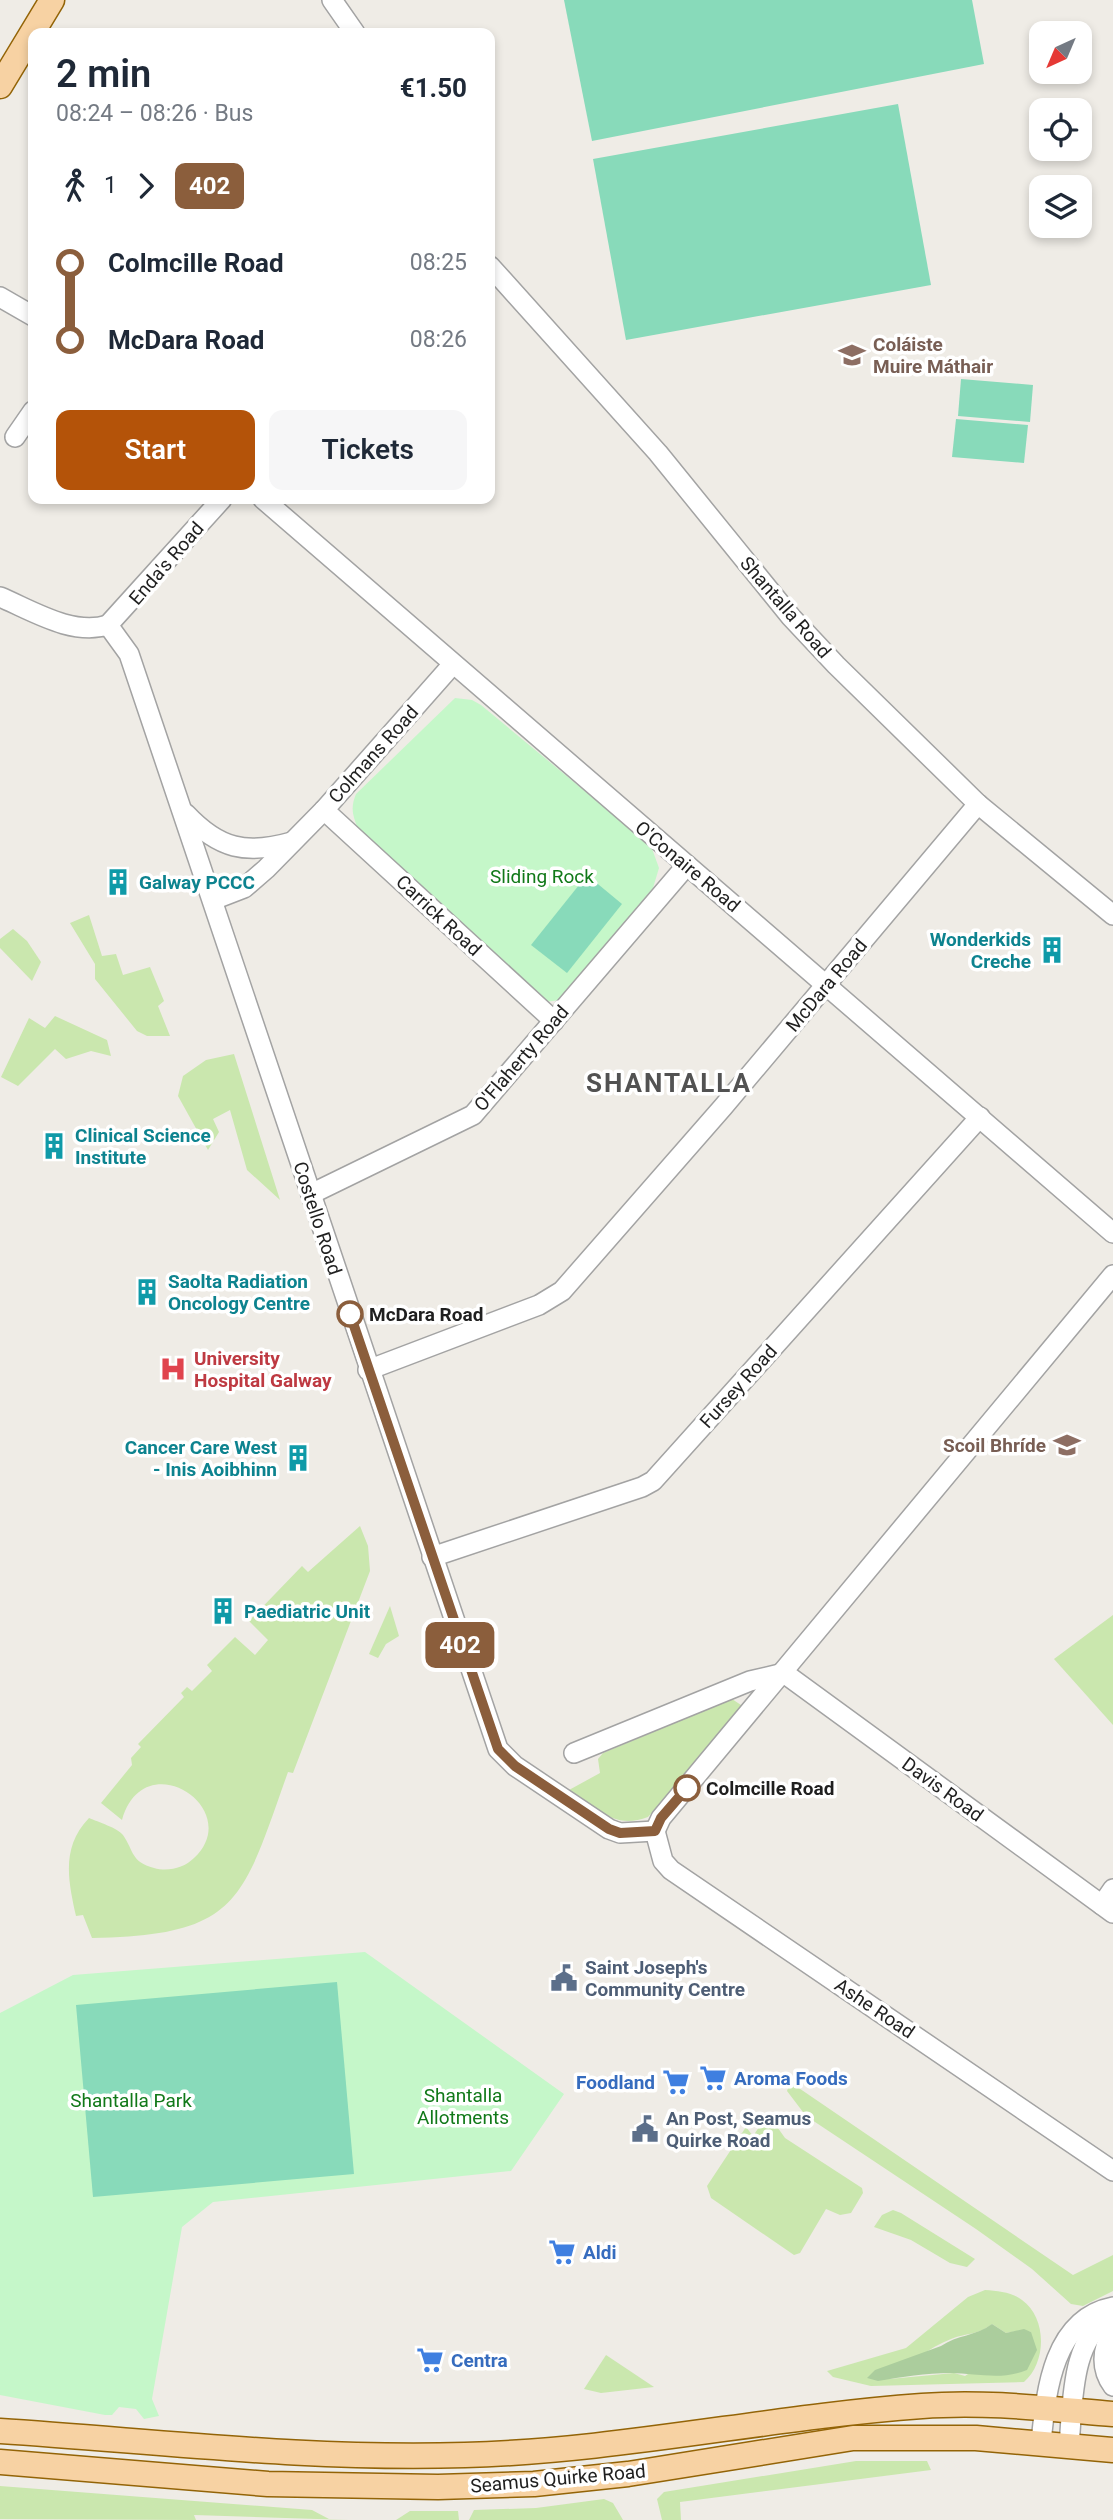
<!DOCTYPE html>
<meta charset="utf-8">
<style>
:root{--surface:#fff;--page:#f6f6f7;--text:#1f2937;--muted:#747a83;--accent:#b45309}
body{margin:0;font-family:Roboto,sans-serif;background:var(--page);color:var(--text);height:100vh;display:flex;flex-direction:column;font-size:26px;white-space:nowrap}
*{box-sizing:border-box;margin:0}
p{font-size:23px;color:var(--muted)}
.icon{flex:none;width:38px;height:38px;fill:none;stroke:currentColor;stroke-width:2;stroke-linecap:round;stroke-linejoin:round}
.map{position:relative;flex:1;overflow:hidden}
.panel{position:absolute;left:28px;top:28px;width:467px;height:476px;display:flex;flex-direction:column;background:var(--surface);border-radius:14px;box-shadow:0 4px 10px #0003}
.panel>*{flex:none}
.badge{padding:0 14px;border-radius:10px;font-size:24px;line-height:46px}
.needle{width:46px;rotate:224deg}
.buttons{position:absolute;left:1029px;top:21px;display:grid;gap:14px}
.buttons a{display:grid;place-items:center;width:63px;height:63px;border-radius:14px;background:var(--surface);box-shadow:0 4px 10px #0003;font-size:35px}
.map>.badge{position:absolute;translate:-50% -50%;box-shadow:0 0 0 4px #fff}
.legs{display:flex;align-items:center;gap:10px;height:77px;padding:0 28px;font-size:23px}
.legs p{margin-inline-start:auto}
.head{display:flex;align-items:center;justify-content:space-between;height:119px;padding:0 28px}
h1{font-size:38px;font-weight:600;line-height:52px}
.primary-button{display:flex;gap:14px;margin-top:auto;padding:14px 28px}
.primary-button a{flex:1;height:80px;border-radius:14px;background:var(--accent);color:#fff;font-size:28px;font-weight:600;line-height:80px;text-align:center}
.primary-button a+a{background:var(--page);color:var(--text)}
ul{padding:0 28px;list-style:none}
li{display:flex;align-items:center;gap:24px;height:77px;font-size:26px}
li i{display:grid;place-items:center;width:10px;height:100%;margin:0 9px;background:currentColor}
li i::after{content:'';width:18px;height:18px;margin:-9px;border:5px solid;border-radius:50%;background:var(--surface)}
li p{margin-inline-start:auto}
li:first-child i{background:linear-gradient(#0000 50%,currentColor 0)}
li:last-child i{background:linear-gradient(currentColor 50%,#0000 0)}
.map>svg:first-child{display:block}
</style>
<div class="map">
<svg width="1113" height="2520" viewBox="0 0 1113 2520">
<rect width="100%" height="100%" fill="#efece6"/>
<!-- grass -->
<g fill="#cae7ae" fill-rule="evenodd">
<polygon points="89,915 102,956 116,954 123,975 150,967 164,1001 158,1006 170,1036 147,1036 137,1031 95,979 95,964 70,923"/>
<polygon points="13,929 27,941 41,962 32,981 0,948 0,939"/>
<polygon points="55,1016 107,1040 111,1056 91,1051 66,1059 55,1049 18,1086 1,1077 29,1018 45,1028"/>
<polygon points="234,1054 280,1200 247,1170 230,1110 213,1119 219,1132 208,1150 178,1096 183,1076 206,1060"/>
<path d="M360 1526 368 1546 370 1571 293 1773 288 1772C242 1901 240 1935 92 1938L83 1915 76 1916C68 1880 61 1847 89 1818 98 1822 118 1828 123 1835 134 1851 131 1862 154 1868 168 1872 184 1868 194 1858 246 1809 144 1742 122 1820L101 1803 132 1765 131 1758 141 1747 138 1744 184 1697 181 1693 187 1687 192 1691 212 1671 207 1665 235 1637 255 1655 268 1640 249 1621 302 1566 308 1572Z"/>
<polygon points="390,1606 399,1636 386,1644 378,1658 369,1654"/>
<polygon points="1113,1615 1113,1725 1054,1659"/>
<path d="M732 1699 741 1705 742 1710 648 1817C614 1830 596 1808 569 1790L600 1773 598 1759 603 1753Z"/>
<polygon points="790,2082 1073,2275 1113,2255 1113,2291 1083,2306 1071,2304 1032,2269 976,2229 806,2116 787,2091"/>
<polygon points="768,2114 785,2138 862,2188 863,2193 851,2213 840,2215 826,2209 800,2253 794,2255 711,2198 707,2186 746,2127 753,2136"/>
<polygon points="893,2210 901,2213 975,2259 967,2267 950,2263 911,2240 874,2227 882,2215"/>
<path d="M985 2290C998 2291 1012 2292 1022 2300 1047 2318 1047 2362 1024 2382L871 2386 833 2377 827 2371 906 2348 968 2297ZM992 2324 1006 2333 1024 2330 1031 2332 965 2376 954 2373 889 2379C908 2365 928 2348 951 2339 966 2333 978 2335 992 2324Z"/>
<polygon points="606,2355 654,2387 601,2393 584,2389"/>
<polygon points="856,2461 927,2461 931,2470 680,2502 681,2520 662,2520 657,2499 664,2492"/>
<polygon points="0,2486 312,2510 329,2519 349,2520 194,2515 196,2520 0,2519"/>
<polygon points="604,2499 613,2503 623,2520 469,2520 474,2510 536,2508"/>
<polygon points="410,2511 458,2511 459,2520 396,2520"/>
</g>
<!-- forest -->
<path fill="#abcd9d" d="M992 2324 1006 2333 1024 2329 1031 2332 1037 2350 1027 2370C1000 2381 977 2373 950 2373 926 2373 902 2377 878 2381L867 2378 875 2370 941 2346C957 2335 976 2336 992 2324Z"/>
<!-- park -->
<g fill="#c5f7c9">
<path d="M455 698 472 700 481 705 651 846 659 868 653 888 560 1000 545 1002 358 829C353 816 350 808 356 794Z"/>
<polygon points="365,1952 564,2094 511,2171 213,2202 182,2227 152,2399 159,2416 144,2419 136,2409 119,2407 112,2415 105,2415 0,2395 0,2013 73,1975"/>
</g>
<!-- pitch -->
<g fill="#88daba">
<polygon points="564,0 972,0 984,64 592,141"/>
<polygon points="898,104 931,285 626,340 593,159"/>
<polygon points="961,379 1033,385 1030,422 958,416"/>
<polygon points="956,419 1028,425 1024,463 952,457"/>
<polygon points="587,875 622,904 567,973 531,945"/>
<polygon points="337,1982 354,2174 93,2197 76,2005"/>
</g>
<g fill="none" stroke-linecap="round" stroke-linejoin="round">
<defs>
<g id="minor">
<polyline points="332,0 355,33"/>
<polyline points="490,266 658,453 791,617 836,665 978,804 1113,915"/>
<polyline points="0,297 33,316"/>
<polyline points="15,437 33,411"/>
<polyline points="263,499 1113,1233"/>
<path d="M0 597C33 611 72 636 108 625L129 654 498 1749 515 1766 609 1829 620 1833 655 1831"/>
<polyline points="108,625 222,499"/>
<polyline points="324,810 554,1021"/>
<path d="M186 814C219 849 246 855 292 842"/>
<polyline points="213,900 244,888 266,869 324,810 453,664"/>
<polyline points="311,1194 473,1115 687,865"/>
<polyline points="368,1370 539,1305 562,1291 723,1107 978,804"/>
<polyline points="432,1557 642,1487 653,1481 980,1117"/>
<polyline points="574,1753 750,1681 784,1673 1113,1913"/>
<polyline points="655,1831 661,1818 1113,1275"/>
<polyline points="655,1831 663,1861 671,1870 1113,2171"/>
<polyline points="1102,1905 1113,1889"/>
<path d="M1113 2333C1101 2349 1101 2370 1113 2386"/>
<path d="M1041 2442C1046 2394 1052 2319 1113 2307"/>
<path d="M1069 2445C1073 2404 1070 2337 1113 2315"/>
</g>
<g id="major">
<polyline points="0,86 52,0"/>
<path d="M0 2431C154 2441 310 2460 465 2455 619 2451 769 2417 922 2406 985 2401 1051 2409 1113 2414"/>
<polyline points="0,2462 268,2484 438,2487 534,2484 628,2474 853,2438 976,2438 1113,2450"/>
</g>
</defs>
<!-- minor casing -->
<use href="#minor" stroke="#a3a3a3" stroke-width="22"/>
<!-- major casing -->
<use href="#major" stroke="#936407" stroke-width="27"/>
<!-- minor -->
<use href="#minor" stroke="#fff" stroke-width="19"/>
<!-- major -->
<use href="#major" stroke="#f7d2a3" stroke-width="24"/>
</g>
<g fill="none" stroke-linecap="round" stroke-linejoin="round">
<defs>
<polyline id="line-1" points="350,1314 498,1749 515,1766 609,1829 620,1833 655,1831 661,1818 687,1788"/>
</defs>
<!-- line-1 casing -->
<use href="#line-1" stroke="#fff" stroke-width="16"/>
<!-- line-1 -->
<use href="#line-1" stroke="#8b5e3c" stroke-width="10"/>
</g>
<!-- icons -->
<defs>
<symbol id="school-bare" viewBox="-9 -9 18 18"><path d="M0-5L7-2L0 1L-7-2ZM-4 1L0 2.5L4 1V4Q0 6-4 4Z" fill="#8d6e63" stroke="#fff" stroke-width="2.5" paint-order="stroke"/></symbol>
<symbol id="building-bare" viewBox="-9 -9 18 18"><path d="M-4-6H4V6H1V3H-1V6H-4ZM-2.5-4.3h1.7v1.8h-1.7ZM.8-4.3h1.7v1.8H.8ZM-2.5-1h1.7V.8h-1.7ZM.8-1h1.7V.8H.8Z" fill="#0f9aa8" stroke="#fff" stroke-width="2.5" paint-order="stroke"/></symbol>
<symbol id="hospital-bare" viewBox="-9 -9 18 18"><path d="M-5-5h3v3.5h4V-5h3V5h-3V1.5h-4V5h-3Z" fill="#e0444e" stroke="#fff" stroke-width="2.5" paint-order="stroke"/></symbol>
<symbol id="civic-bare" viewBox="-9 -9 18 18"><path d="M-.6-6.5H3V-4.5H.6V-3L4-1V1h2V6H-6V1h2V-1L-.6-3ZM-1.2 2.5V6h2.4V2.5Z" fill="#5c6f8a" stroke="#fff" stroke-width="2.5" paint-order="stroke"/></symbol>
<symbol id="supermarket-bare" viewBox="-9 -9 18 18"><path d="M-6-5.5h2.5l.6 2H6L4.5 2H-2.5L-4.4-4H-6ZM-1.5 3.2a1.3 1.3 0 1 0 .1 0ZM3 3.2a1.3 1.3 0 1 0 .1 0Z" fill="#3f7fe0" stroke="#fff" stroke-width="2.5" paint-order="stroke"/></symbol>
</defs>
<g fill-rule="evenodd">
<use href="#school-bare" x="833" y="336" width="38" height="38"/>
<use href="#building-bare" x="99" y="863" width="38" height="38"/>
<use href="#building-bare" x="1033" y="931" width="38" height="38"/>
<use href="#building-bare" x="35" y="1127" width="38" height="38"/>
<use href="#building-bare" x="128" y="1273" width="38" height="38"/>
<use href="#hospital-bare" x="154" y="1350" width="38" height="38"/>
<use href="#school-bare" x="1048" y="1426" width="38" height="38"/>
<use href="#building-bare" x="279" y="1439" width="38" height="38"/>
<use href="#building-bare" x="204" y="1592" width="38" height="38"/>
<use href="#civic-bare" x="545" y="1959" width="38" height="38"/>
<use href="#supermarket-bare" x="694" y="2059" width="38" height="38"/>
<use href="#supermarket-bare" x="657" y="2063" width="38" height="38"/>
<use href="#civic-bare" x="626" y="2110" width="38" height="38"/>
<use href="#supermarket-bare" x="543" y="2233" width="38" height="38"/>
<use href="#supermarket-bare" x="411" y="2341" width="38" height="38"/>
</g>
<!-- markers -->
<g fill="#fff" stroke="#8b5e3c" stroke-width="3.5">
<circle cx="350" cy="1314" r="12"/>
<circle cx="687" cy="1788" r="12"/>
</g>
<g text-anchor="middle" stroke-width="7" stroke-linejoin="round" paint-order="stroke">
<!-- education labels -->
<g font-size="19" font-weight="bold" fill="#785e54" stroke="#fff" text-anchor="start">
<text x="873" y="351">Coláiste<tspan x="873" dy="22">Muire Máthair</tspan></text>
<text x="1046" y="1452" text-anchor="end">Scoil Bhríde</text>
</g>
<!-- street labels -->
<g font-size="19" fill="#1f1f1f" stroke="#fff">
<text transform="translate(166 563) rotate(-49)" y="7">Enda's Road</text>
<text transform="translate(786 607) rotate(49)" y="7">Shantalla Road</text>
<text transform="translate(373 754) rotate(-48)" y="7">Colmans Road</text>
<text transform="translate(688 866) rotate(40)" y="7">O'Conaire Road</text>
<text transform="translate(439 915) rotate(43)" y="7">Carrick Road</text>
<text transform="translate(826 985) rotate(-50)" y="7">McDara Road</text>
<text transform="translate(521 1058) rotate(-49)" y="7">O'Flaherty Road</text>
<text transform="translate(318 1218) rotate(72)" y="7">Costello Road</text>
<text transform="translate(738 1386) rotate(-48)" y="7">Fursey Road</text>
<text transform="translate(943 1789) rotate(36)" y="7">Davis Road</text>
<text transform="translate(875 2008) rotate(34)" y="7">Ashe Road</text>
<text transform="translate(558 2478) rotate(-5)" y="7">Seamus Quirke Road</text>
</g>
<!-- park labels -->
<g font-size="19" fill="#117919" stroke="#fff">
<text x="542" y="883">Sliding Rock</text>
<text x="463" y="2102">Shantalla<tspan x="463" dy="22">Allotments</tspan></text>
<text x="131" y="2107">Shantalla Park</text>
</g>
<!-- culture labels -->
<g font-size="19" font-weight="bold" fill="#0d838f" stroke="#fff" text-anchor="start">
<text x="139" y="889">Galway PCCC</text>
<text x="1031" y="946" text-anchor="end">Wonderkids<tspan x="1031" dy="22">Creche</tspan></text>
<text x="75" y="1142">Clinical Science<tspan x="75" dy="22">Institute</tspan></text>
<text x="168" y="1288">Saolta Radiation<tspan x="168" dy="22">Oncology Centre</tspan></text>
<text x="277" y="1454" text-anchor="end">Cancer Care West<tspan x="277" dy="22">- Inis Aoibhinn</tspan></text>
<text x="244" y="1618">Paediatric Unit</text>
</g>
<!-- stop labels -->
<g font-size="19" font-weight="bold" fill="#1f1f1f" stroke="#fff" text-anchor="start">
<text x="369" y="1321">McDara Road</text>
<text x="706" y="1795">Colmcille Road</text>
</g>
<!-- health labels -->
<g font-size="19" font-weight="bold" fill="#be3a42" stroke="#fff" text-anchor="start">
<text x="194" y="1365">University<tspan x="194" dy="22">Hospital Galway</tspan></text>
</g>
<!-- service labels -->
<g font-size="19" font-weight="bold" fill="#4e5e75" stroke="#fff" text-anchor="start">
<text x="585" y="1974">Saint Joseph's<tspan x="585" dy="22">Community Centre</tspan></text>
<text x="666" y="2125">An Post, Seamus<tspan x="666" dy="22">Quirke Road</tspan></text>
</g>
<!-- shop labels -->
<g font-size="19" font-weight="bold" fill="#366cbe" stroke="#fff" text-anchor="start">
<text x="734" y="2085">Aroma Foods</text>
<text x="655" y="2089" text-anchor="end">Foodland</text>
<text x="583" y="2259">Aldi</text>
<text x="451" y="2367">Centra</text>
</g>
<!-- district labels -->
<g font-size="26" font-weight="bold" letter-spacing="2" fill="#525252" stroke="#fff">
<text x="669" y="1092">SHANTALLA</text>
</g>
</g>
</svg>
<div class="buttons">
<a><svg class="needle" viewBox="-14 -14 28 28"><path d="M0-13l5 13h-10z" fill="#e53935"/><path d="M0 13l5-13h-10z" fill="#747a83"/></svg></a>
<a><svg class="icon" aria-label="locate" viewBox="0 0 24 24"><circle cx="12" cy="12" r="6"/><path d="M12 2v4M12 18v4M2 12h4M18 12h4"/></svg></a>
<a><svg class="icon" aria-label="layers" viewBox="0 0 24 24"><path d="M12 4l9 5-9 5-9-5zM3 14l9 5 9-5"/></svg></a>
</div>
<b class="badge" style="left:460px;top:1645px;background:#8b5e3c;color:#fff">402</b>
<section class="panel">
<div class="head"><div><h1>2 min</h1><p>08:24 – 08:26 · Bus</p></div><b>€1.50</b></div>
<div class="legs"><svg class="icon" aria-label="walk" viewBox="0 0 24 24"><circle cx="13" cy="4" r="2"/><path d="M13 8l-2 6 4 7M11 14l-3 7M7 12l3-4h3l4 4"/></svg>1<svg class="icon" aria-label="forward" viewBox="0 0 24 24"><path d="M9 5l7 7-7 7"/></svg><b class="badge" style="background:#8b5e3c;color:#fff">402</b></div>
<ul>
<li><i style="color:#8b5e3c"></i><b>Colmcille Road</b><p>08:25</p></li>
<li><i style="color:#8b5e3c"></i><b>McDara Road</b><p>08:26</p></li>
</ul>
<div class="primary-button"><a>Start</a><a>Tickets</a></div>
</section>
</div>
